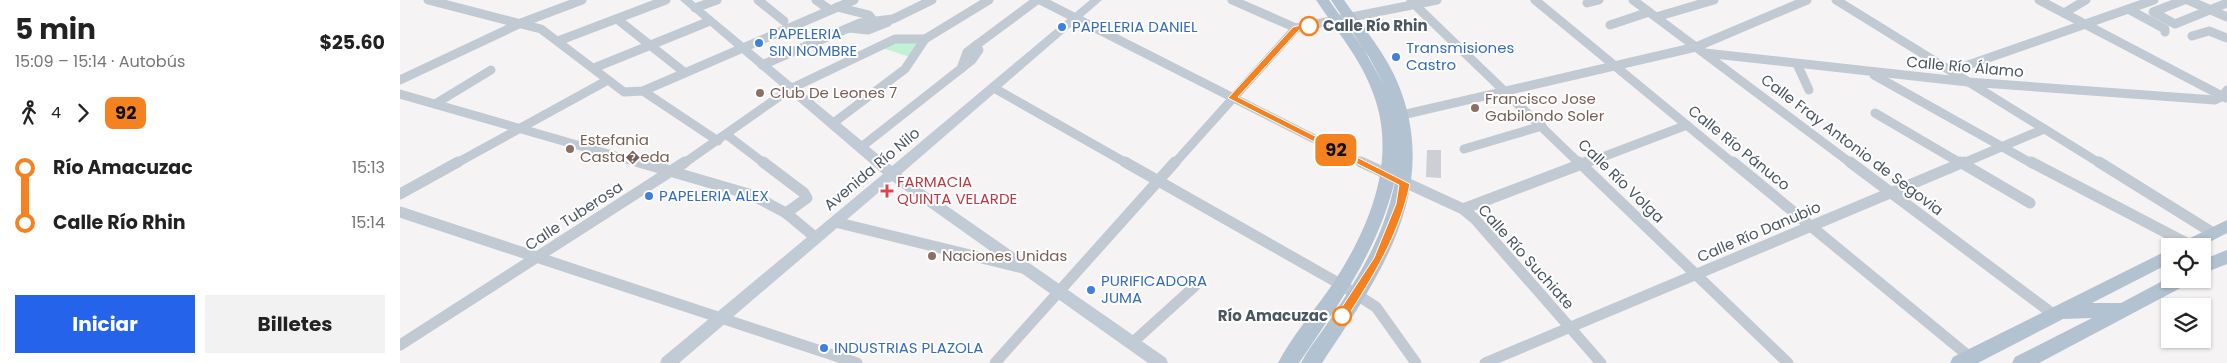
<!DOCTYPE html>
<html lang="es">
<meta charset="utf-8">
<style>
:root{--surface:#fff;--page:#f2f2f2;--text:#222;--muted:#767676;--accent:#2563eb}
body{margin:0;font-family:Poppins,sans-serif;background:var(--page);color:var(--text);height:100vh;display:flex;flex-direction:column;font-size:19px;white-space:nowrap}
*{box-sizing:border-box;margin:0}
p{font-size:16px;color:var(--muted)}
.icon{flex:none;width:28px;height:28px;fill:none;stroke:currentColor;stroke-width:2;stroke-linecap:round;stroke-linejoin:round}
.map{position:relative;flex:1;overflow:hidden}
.sheet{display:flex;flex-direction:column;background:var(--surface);width:400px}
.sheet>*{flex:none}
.badge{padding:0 10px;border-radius:8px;font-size:18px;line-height:32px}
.fabs{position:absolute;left:1761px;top:238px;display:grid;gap:10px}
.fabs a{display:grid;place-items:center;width:50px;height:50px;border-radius:0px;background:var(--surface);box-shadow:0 1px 4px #0004;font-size:25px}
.map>.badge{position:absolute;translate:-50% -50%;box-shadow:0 0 0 2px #fff}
.legs{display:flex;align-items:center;gap:8px;height:55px;padding:0 15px;font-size:16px}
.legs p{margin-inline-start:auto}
.head{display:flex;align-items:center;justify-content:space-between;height:85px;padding:0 15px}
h1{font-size:28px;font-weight:700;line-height:38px}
.cta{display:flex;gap:10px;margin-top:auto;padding:10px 15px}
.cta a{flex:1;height:58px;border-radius:0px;background:var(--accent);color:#fff;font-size:20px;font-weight:700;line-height:58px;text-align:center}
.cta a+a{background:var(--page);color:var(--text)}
ul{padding:0 15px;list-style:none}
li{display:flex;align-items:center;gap:18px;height:55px;font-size:19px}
li i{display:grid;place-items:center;width:8px;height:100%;margin:0 6px;background:currentColor}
li i::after{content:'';width:12px;height:12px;margin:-6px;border:4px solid;border-radius:50%;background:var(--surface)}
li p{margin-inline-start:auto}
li:first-child i{background:linear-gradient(#0000 50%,currentColor 0)}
li:last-child i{background:linear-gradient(currentColor 50%,#0000 0)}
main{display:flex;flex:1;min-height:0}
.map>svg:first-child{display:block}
</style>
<main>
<section class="sheet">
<div class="head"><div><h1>5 min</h1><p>15:09 – 15:14 · Autobús</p></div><b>$25.60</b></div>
<div class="legs"><svg class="icon" aria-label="walk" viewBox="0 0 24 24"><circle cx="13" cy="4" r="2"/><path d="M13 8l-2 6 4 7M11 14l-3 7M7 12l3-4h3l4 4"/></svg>4<svg class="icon" aria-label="forward" viewBox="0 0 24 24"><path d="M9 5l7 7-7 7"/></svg><b class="badge" style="background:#f58220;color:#111">92</b></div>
<ul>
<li><i style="color:#f58220"></i><b>Río Amacuzac</b><p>15:13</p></li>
<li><i style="color:#f58220"></i><b>Calle Río Rhin</b><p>15:14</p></li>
</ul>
<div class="cta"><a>Iniciar</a><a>Billetes</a></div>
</section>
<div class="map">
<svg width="1827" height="363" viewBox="0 0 1827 363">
<rect width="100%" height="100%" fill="#f5f3f3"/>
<!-- green -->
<polygon fill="#c3f1d5" points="496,39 524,39 513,58 479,47"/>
<!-- building -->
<polygon fill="#cdcfd5" points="1027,150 1041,150 1041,178 1026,177"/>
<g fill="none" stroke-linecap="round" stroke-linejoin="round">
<!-- street-far1 -->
<g stroke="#c1cad2" stroke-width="9">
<polyline points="28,0 141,29 224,92 243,91 454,0"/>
<polyline points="358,0 384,21"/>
<polyline points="416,0 430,10"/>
<polyline points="640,0 964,164"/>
<polyline points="832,0 896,28"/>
<polyline points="1135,0 1334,164"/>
<polyline points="1233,0 1452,164"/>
<polyline points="1436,0 1701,164"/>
<polyline points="1639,0 1826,98"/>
<polyline points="1784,0 1753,12 1775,24 1827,3"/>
<polyline points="1788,0 1827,17"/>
<polyline points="1011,1 1180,164"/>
<polyline points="1187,3 1199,0"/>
<polyline points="437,7 469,15 473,20"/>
<polyline points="295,8 317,0"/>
<polyline points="1730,10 1765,29 1765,32"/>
<polyline points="1664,13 1686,0"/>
<polyline points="1256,17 1314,0"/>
<polyline points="217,19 284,72"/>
<polyline points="1210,25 1249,12"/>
<polyline points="449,28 468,30 488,22"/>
<polyline points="1792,36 1809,31 1827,38"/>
<polyline points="158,41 266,0"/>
<polyline points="1305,53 1568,82 1815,100 1823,96 1827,90"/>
<polyline points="1397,64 1409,90"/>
<polyline points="362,65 460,23 493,19 532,0"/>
<polyline points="194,68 310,21"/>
<polyline points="561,69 567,52 637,0"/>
<polyline points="1551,71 1754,0"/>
<polyline points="1474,75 1633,164"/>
<polyline points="0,80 121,23 182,0"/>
<polyline points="594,88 728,164"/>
<polyline points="243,91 318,141"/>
<polyline points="0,94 243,164"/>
<polyline points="35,104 91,70"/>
<polyline points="1475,113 1562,164"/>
<polyline points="1002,115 1296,47 1407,0"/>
<polyline points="432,124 505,69 525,39 589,0"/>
<polyline points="327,135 365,164"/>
<polyline points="460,148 572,60 579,50 576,45"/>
<polyline points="1064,149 1142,126"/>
<polyline points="55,164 208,80"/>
<polyline points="283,164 390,89 495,39 525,39"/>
<polyline points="774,164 896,28 1037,0"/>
<polyline points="1184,164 1287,125"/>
<polyline points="1561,164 1644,129"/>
</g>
<!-- street -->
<g stroke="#c1cad2" stroke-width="11">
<polyline points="239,162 352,195 386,213 416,238"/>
<polyline points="363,162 404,193 407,198 386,213"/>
<polyline points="725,162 940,284 976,307 1016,363"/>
<polyline points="961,162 1063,209 1075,219 1201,363"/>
<polyline points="1179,162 1388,363"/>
<polyline points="1333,162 1571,358"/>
<polyline points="1450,162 1653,314"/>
<polyline points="1560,162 1630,203"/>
<polyline points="1631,162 1790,245"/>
<polyline points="1699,162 1813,233"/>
<polyline points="0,194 58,162"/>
<polyline points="1063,209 1187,162"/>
<polyline points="0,212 457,363"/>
<polyline points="435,222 623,268"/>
<polyline points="732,343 795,286"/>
<polyline points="0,345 285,162"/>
<polyline points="595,363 775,162"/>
<polyline points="1085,363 1564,162"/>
</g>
<!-- secondary -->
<polygon fill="#c1cbd6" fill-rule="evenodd" points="280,0 292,0 492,166 690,0 702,0 501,174 766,358 768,363 748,363 492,181 279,363 260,363 262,358 483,174"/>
<!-- primary -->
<g fill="#b3c2d1" fill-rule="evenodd">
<path d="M916 0H929L969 57 985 87 966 53 931 0H944C963 27 987 55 999 86 1041 192 978 278 922 363H901C910 346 923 331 933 315 963 271 988 227 996 175 981 246 939 304 899 363H878C893 334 916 309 934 282 970 226 998 159 973 93 961 59 936 30 916 0Z"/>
<polygon points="1827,220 1827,233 1802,246 1779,246 1782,242"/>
<polygon points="1770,249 1770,263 1692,303 1721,303 1770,277 1791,279 1788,284 1639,363 1612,363 1615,357 1692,318 1663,319 1578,363 1550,363 1553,357"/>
<polygon points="1827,250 1827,264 1802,274 1802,260"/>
</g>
</g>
<!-- line-1 -->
<path fill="#f58220" stroke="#fff" d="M909 23 913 26 912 27 899 30 838 97 1010 184C999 235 974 275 946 319L942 320 936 316 974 258 996 204 999 185 828 98 893 27Z"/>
<!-- markers -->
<g fill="#fff" stroke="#f58220" stroke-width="2.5">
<circle cx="909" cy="26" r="9"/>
<circle cx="942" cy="316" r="9"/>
</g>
<g fill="#3f7fe0" stroke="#fff" stroke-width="2">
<circle cx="662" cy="27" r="5"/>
<circle cx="359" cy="43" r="5"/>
<circle cx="996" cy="57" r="5"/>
<circle cx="249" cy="196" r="5"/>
<circle cx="691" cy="290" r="5"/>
<circle cx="424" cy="348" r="5"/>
</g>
<g fill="#8d6e63" stroke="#fff" stroke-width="2">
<circle cx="360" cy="93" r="5"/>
<circle cx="1075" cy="108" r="5"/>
<circle cx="170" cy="149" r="5"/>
<circle cx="532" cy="256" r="5"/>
</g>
<path fill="#e0444e" stroke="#fff" stroke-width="2" d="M484.5 183.5h5v5h5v5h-5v5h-5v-5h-5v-5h5z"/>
<g text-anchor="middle" stroke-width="4" stroke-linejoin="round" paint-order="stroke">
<!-- stop labels -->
<g font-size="15" font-weight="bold" fill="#4a5661" stroke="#fff" text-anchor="start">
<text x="923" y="31">Calle Río Rhin</text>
<text x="928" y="321" text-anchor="end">Río Amacuzac</text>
</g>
<!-- shop labels -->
<g font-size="15" fill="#366cbe" stroke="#fff" text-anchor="start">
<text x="672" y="32">PAPELERIA DANIEL</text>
<text x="369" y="39">PAPELERIA<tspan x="369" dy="17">SIN NOMBRE</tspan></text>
<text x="1006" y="53">Transmisiones<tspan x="1006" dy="17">Castro</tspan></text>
<text x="259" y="201">PAPELERIA ALEX</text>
<text x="701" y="286">PURIFICADORA<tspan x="701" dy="17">JUMA</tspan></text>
<text x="434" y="353">INDUSTRIAS PLAZOLA</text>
</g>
<!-- street labels -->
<g font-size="15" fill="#4a5661" stroke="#fff">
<text transform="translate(1565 67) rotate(5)" y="5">Calle Río Álamo</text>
<text transform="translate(1452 145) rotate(37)" y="5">Calle Fray Antonio de Segovia</text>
<text transform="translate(1339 148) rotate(39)" y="5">Calle Río Pánuco</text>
<text transform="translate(472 169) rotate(-40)" y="5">Avenida Río Nilo</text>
<text transform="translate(1221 181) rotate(44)" y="5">Calle Río Volga</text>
<text transform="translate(174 216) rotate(-33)" y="5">Calle Tuberosa</text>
<text transform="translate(1359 232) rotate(-23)" y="5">Calle Río Danubio</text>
<text transform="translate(1126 257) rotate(48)" y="5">Calle Río Suchiate</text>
</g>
<!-- education labels -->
<g font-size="15" fill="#785e54" stroke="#fff" text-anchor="start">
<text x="370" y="98">Club De Leones 7</text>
<text x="1085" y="104">Francisco Jose<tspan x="1085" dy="17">Gabilondo Soler</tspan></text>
<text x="180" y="145">Estefania<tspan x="180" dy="17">Casta�eda</tspan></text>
<text x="542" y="261">Naciones Unidas</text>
</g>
<!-- health labels -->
<g font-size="15" fill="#be3a42" stroke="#fff" text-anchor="start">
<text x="497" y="187">FARMACIA<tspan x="497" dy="17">QUINTA VELARDE</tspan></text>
</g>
</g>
</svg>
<div class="fabs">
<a><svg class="icon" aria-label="locate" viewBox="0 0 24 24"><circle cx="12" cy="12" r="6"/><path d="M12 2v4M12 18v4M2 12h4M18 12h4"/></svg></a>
<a><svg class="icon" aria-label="layers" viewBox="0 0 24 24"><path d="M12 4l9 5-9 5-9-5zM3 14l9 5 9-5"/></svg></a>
</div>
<b class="badge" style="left:936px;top:150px;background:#f58220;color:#111">92</b>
</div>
</main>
